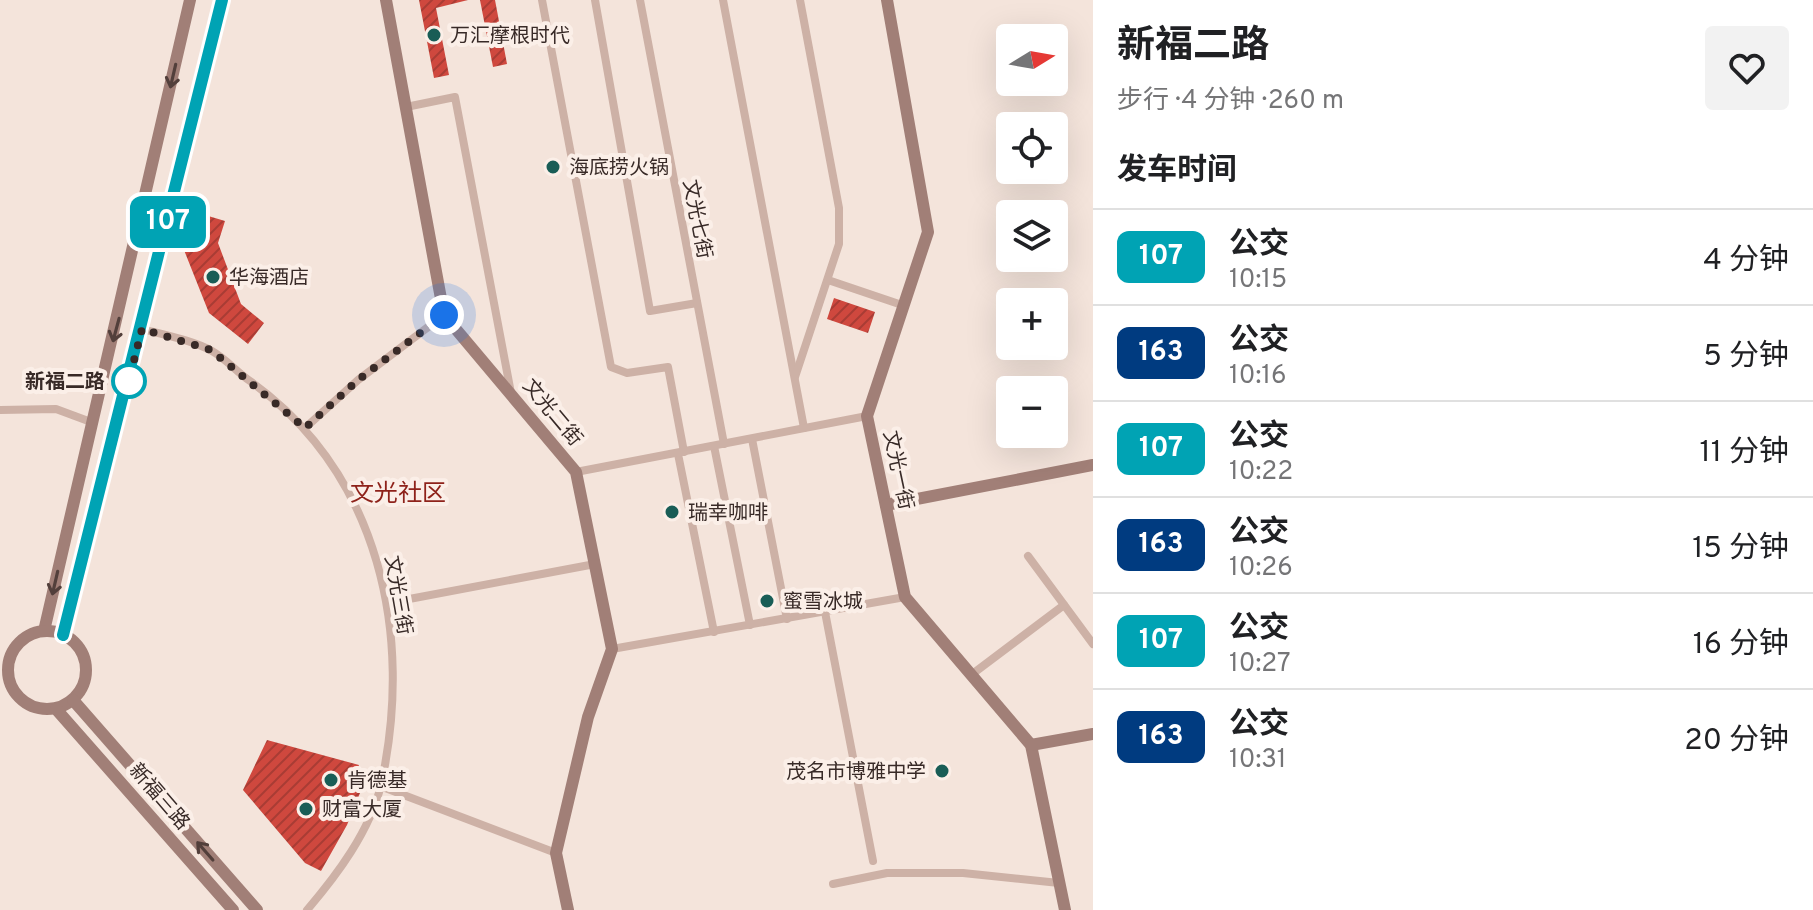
<!DOCTYPE html>
<html lang="zh">
<meta charset="utf-8">
<style>
:root{--surface:#fff;--page:#f2f2f2;--text:#202124;--muted:#757577;--line:#e0e0e0}
body{margin:0;font-family:Overpass,"Noto Sans SC",sans-serif;background:var(--page);color:var(--text);height:100vh;display:flex;flex-direction:column;font-size:30px;white-space:nowrap}
*{box-sizing:border-box;margin:0}
p{font-size:26px;color:var(--muted)}
.icon{flex:none;width:44px;height:44px;fill:none;stroke:currentColor;stroke-width:2;stroke-linecap:round;stroke-linejoin:round}
.map{position:relative;flex:1;overflow:hidden}
.drawer{display:flex;flex-direction:column;background:var(--surface);width:720px}
.drawer>*{flex:none}
.badge{padding:0 16px;border-radius:12px;font-size:28px;line-height:52px}
.needle{width:52px;rotate:79deg}
.fabs{position:absolute;left:996px;top:24px;display:grid;gap:16px}
.fabs a{display:grid;place-items:center;width:72px;height:72px;border-radius:8px;background:var(--surface);box-shadow:0 8px 32px #0002;font-size:40px}
.you{position:absolute;width:40px;height:40px;margin:-20px;border:6px solid #fff;border-radius:50%;background:#1a73e8;box-shadow:0 0 0 12px #1a73e833}
.map>.badge{position:absolute;translate:-50% -50%;box-shadow:0 0 0 4px #fff}
h2{padding:0 24px;font-size:30px;line-height:72px}
.round{display:grid;place-items:center;flex:none;width:84px;height:84px;border-radius:8px;background:var(--page)}
.headline{display:flex;align-items:center;justify-content:space-between;height:136px;padding:0 24px}
h1{font-size:38px;font-weight:700;line-height:60px}
ul{padding:0;list-style:none}
li{display:flex;align-items:center;gap:24px;height:96px;padding:0 24px;border-top:2px solid var(--line)}
li div{flex:1}
li b{display:block;font-size:30px}
li em{font-style:normal}
li .badge{min-width:88px;font-weight:700;text-align:center}
main{display:flex;flex:1;min-height:0}
.map>svg:first-child{display:block}
</style>
<main>
<div class="map">
<svg width="1093" height="910" viewBox="0 0 1093 910">
<defs>
<pattern id="building-hatch" width="6" height="6" patternUnits="userSpaceOnUse" patternTransform="scale(2)"><rect width="6" height="6" fill="#cf483e"/><path d="M-1 1l2-2M0 6l6-6M5 7l2-2" fill="none" stroke="#a93c34"/></pattern>
</defs>
<rect width="100%" height="100%" fill="#f4e4db"/>
<!-- building -->
<g fill="url(#building-hatch)">
<polygon points="419,0 468,0 436,8 449,75 434,78"/>
<polygon points="480,0 495,0 507,64 493,67"/>
<polygon points="195,212 225,221 218,243 241,304 264,323 248,344 209,313 184,250"/>
<polygon points="834,298 875,312 868,333 827,319"/>
<polygon points="267,740 359,765 351,786 360,793 347,825 321,871 305,863 243,790"/>
</g>
<g fill="none" stroke-linecap="round" stroke-linejoin="round">
<!-- street -->
<g stroke="#cdb1a6" stroke-width="8">
<polyline points="542,0 611,367 627,373 668,367 684,452"/>
<polyline points="595,0 650,311 697,303"/>
<polyline points="640,0 724,444"/>
<polyline points="723,0 804,428"/>
<polyline points="406,107 455,97 511,393"/>
<polyline points="828,280 902,305"/>
<path d="M142 329C164 335 192 340 212 351 226 359 237 372 250 381 380 474 414 635 381 785 370 831 337 875 307 910"/>
<polyline points="795,377 839,244 839,208 800,0"/>
<polyline points="0,410 56,409 91,422"/>
<polyline points="305,428 358,380 444,315"/>
<polyline points="752,439 787,619"/>
<polyline points="714,446 750,625"/>
<polyline points="678,454 714,632"/>
<polyline points="576,472 867,416"/>
<polyline points="1028,556 1093,644"/>
<polyline points="388,603 595,564"/>
<polyline points="825,612 873,861"/>
<polyline points="612,649 905,597"/>
<polyline points="971,675 1064,605"/>
<polyline points="380,786 556,853"/>
<polyline points="833,884 887,873 963,873 1059,883"/>
</g>
<!-- secondary -->
<g stroke="#a17f77" stroke-width="12">
<polyline points="386,0 444,315 576,472 612,649 588,717 556,853 568,910"/>
<polyline points="887,0 928,232 867,416 905,597 1031,745 1065,910"/>
<polyline points="886,505 1093,465"/>
<polyline points="44,631 190,0"/>
<circle cx="47" cy="670" r="39"/>
<polyline points="63,635 222,0"/>
<polyline points="73,700 257,910"/>
<polyline points="56,709 233,910"/>
<polyline points="1031,745 1093,734"/>
</g>
</g>
<!-- one-way arrows -->
<defs><path id="oneway-shaft" d="M-6 0H5M1.5-3L5.5 0L1.5 3" fill="none" stroke-width="1.6" stroke-linecap="round" stroke-linejoin="round" transform="scale(2)"/></defs>
<g stroke="#523f3b">
<use href="#oneway-shaft" transform="translate(173 76) rotate(103)"/>
<use href="#oneway-shaft" transform="translate(116 330) rotate(105)"/>
<use href="#oneway-shaft" transform="translate(55 583) rotate(103)"/>
<use href="#oneway-shaft" transform="translate(205 851) rotate(-131)"/>
</g>
<g fill="none" stroke-linecap="round" stroke-linejoin="round">
<defs>
<polyline id="line" points="63,635 222,0"/>
</defs>
<!-- line casing -->
<use href="#line" stroke="#fff" stroke-width="18"/>
<!-- line -->
<use href="#line" stroke="#00a3b4" stroke-width="12"/>
<!-- walk -->
<polyline stroke="#382a27" stroke-width="8" stroke-dasharray="0 14.4" points="129,381 128,384 142,329 211,350 305,428 358,380 444,315"/>
</g>
<!-- markers -->
<g fill="#195d56" stroke="#fbefe8" stroke-width="3">
<circle cx="434" cy="35" r="8"/>
<circle cx="553" cy="167" r="8"/>
<circle cx="213" cy="277" r="8"/>
<circle cx="672" cy="512" r="8"/>
<circle cx="767" cy="601" r="8"/>
<circle cx="942" cy="771" r="8"/>
<circle cx="331" cy="780" r="8"/>
<circle cx="306" cy="809" r="8"/>
</g>
<circle fill="#fff" stroke="#00a3b4" stroke-width="4" cx="129" cy="381" r="16"/>
<g text-anchor="middle" stroke-width="8" stroke-linejoin="round" paint-order="stroke">
<!-- poi labels -->
<g font-size="20" fill="#382a27" stroke="#fbefe8" text-anchor="start">
<text x="450" y="42">万汇·摩根时代</text>
<text x="569" y="174">海底捞火锅</text>
<text x="229" y="284">华海酒店</text>
<text x="688" y="519">瑞幸咖啡</text>
<text x="783" y="608">蜜雪冰城</text>
<text x="926" y="778" text-anchor="end">茂名市博雅中学</text>
<text x="347" y="787">肯德基</text>
<text x="322" y="816">财富大厦</text>
</g>
<!-- street labels -->
<g font-size="20" fill="#382a27" stroke="#fbefe8">
<text transform="translate(698 219) rotate(79)" y="7">文光七街</text>
<text transform="translate(553 412) rotate(50)" y="7">文光二街</text>
<text transform="translate(899 470) rotate(78)" y="7">文光一街</text>
<text transform="translate(399 595) rotate(80)" y="7">文光三街</text>
<text transform="translate(160 796) rotate(49)" y="7">新福三路</text>
</g>
<!-- stop labels -->
<g font-size="20" font-weight="bold" fill="#382a27" stroke="#fbefe8" text-anchor="end">
<text x="105" y="388">新福二路</text>
</g>
<!-- quarter labels -->
<g font-size="24" fill="#8e221a" stroke="#fbefe8">
<text x="398" y="501">文光社区</text>
</g>
</g>
</svg>
<div class="fabs">
<a><svg class="needle" viewBox="-14 -14 28 28"><path d="M0-13l5 13h-10z" fill="#e53935"/><path d="M0 13l5-13h-10z" fill="#757577"/></svg></a>
<a><svg class="icon" aria-label="locate" viewBox="0 0 24 24"><circle cx="12" cy="12" r="6"/><path d="M12 2v4M12 18v4M2 12h4M18 12h4"/></svg></a>
<a><svg class="icon" aria-label="layers" viewBox="0 0 24 24"><path d="M12 4l9 5-9 5-9-5zM3 14l9 5 9-5"/></svg></a>
<a>+</a>
<a>−</a>
</div>
<div class="you" style="left:444px;top:315px"></div>
<b class="badge" style="left:168px;top:222px;background:#00a3b4;color:#fff">107</b>
</div>
<section class="drawer">
<div class="headline"><div><h1>新福二路</h1><p>步行 · 4 分钟 · 260 m</p></div><a class="round"><svg class="icon" aria-label="heart" viewBox="0 0 24 24"><path d="M12 20l-8-8c-3-5 5-10 8-4 3-6 11-1 8 4z"/></svg></a></div>
<h2>发车时间</h2>
<ul>
<li><span class="badge" style="background:#00a3b4;color:#fff">107</span><div><b>公交</b><p>10:15</p></div><em>4 分钟</em></li>
<li><span class="badge" style="background:#003b80;color:#fff">163</span><div><b>公交</b><p>10:16</p></div><em>5 分钟</em></li>
<li><span class="badge" style="background:#00a3b4;color:#fff">107</span><div><b>公交</b><p>10:22</p></div><em>11 分钟</em></li>
<li><span class="badge" style="background:#003b80;color:#fff">163</span><div><b>公交</b><p>10:26</p></div><em>15 分钟</em></li>
<li><span class="badge" style="background:#00a3b4;color:#fff">107</span><div><b>公交</b><p>10:27</p></div><em>16 分钟</em></li>
<li><span class="badge" style="background:#003b80;color:#fff">163</span><div><b>公交</b><p>10:31</p></div><em>20 分钟</em></li>
</ul>
</section>
</main>
